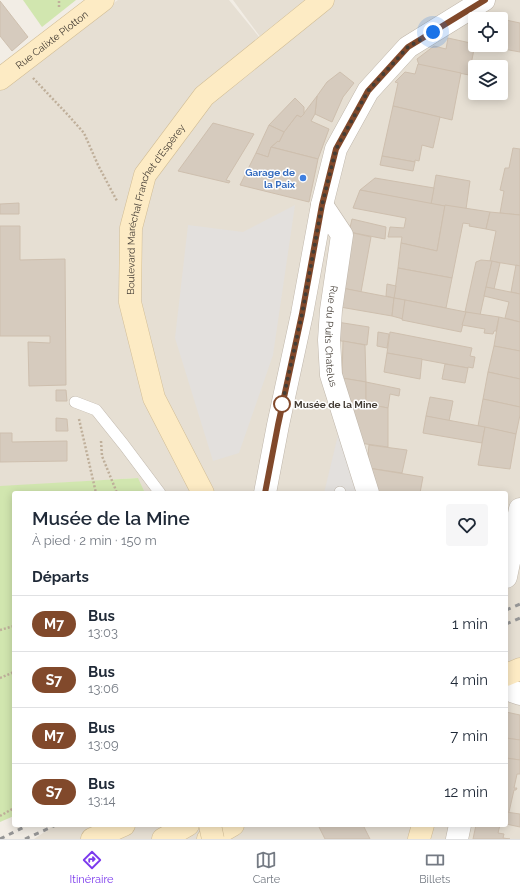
<!DOCTYPE html>
<html lang="fr">
<meta charset="utf-8">
<style>
:root{--surface:#fff;--page:#f6f6f7;--text:#1f2937;--muted:#747a83;--line:#e0e1e3;--accent:#7c3aed}
body{margin:0;font-family:Raleway,sans-serif;background:var(--page);color:var(--text);height:100vh;display:flex;flex-direction:column;font-size:15px;white-space:nowrap}
*{box-sizing:border-box;margin:0}
p{font-size:13px;color:var(--muted)}
.icon{flex:none;width:22px;height:22px;fill:none;stroke:currentColor;stroke-width:2;stroke-linecap:round;stroke-linejoin:round}
.map{position:relative;flex:1;overflow:hidden}
.panel{position:absolute;left:12px;top:491px;width:496px;height:336px;display:flex;flex-direction:column;background:var(--surface);border-radius:4px;box-shadow:0 2px 10px #0003}
.panel>*{flex:none}
.badge{padding:0 8px;border-radius:13px;font-size:14px;line-height:26px}
.buttons{position:absolute;left:468px;top:12px;display:grid;gap:8px}
.buttons a{display:grid;place-items:center;width:40px;height:40px;border-radius:4px;background:var(--surface);box-shadow:0 2px 10px #0003;font-size:20px}
.you{position:absolute;width:20px;height:20px;margin:-10px;border:3px solid #fff;border-radius:50%;background:#1a73e8;box-shadow:0 0 0 6px #1a73e833}
.map>.badge{position:absolute;translate:-50% -50%;box-shadow:0 0 0 2px #fff}
h2{padding:0 20px;font-size:15px;line-height:36px}
.round{display:grid;place-items:center;flex:none;width:42px;height:42px;border-radius:4px;background:var(--page)}
.headline{display:flex;align-items:center;justify-content:space-between;height:68px;padding:0 20px}
h1{font-size:19px;font-weight:600;line-height:30px}
ul{padding:0;list-style:none}
li{display:flex;align-items:center;gap:12px;height:56px;padding:0 20px;border-top:1px solid var(--line)}
li div{flex:1}
li b{display:block;font-size:15px}
li em{font-style:normal}
li .badge{min-width:44px;font-weight:700;text-align:center}
.tab-bar{display:flex;justify-content:space-around;align-items:center;height:56px;border-top:1px solid var(--line);background:var(--surface);font-size:11px;color:var(--muted)}
.tab-bar a{display:grid;justify-items:center;gap:2px}
.tab-bar .selected{color:var(--accent)}
.map>svg:first-child{display:block}
</style>
<div class="map">
<svg width="520" height="839" viewBox="0 0 520 839">
<rect width="100%" height="100%" fill="#f2ede5"/>
<!-- residential -->
<path fill="#e6dfd3" fill-rule="evenodd" d="M118 0H229L269 49 233 0H520V839H34L55 825H506V493H145L137 478 0 487V84ZM475 19H501V45H475ZM475 67H501V93H475Z"/>
<!-- green -->
<g fill="#d1e6af">
<polygon points="23,0 76,0 42,27"/>
<polygon points="138,478 145,493 14,493 14,816 0,822 0,486"/>
</g>
<!-- parking -->
<g fill="#e3e0dd">
<polygon points="295,205 273,355 239,453 213,461 175,338 188,225 243,232"/>
<polygon points="339,431 360,493 324,493"/>
</g>
<!-- building -->
<g fill="#d6cbbe" stroke="#cebfae">
<polygon points="0,1 28,37 12,51 0,36"/>
<polygon points="501,19 520,23 520,52 487,46 501,45"/>
<polygon points="448,38 475,44 469,75 419,65 417,59 434,46 446,49"/>
<polygon points="418,64 461,73 452,120 393,106 398,83 395,82 405,72 415,74"/>
<polygon points="340,72 354,83 343,97 332,122 315,114 317,96 327,82"/>
<polygon points="317,96 315,114 311,121 329,129 318,159 271,147 278,141 279,142 284,132 297,115 301,117"/>
<polygon points="295,98 304,107 304,114 301,117 297,115 284,132 269,125"/>
<polygon points="393,106 440,117 433,148 422,145 419,161 415,160 415,162 382,156"/>
<polygon points="213,123 254,134 226,180 230,181 229,183 178,171"/>
<polygon points="269,125 284,132 279,142 278,141 271,147 268,157 256,153"/>
<polygon points="271,147 318,159 309,202 240,185 256,153 268,157"/>
<polygon points="513,148 520,149 520,215 500,213 504,191 500,190 505,168 509,168"/>
<polygon points="382,156 415,162 413,171 380,165"/>
<polygon points="436,175 470,181 466,209 431,204"/>
<polygon points="375,178 434,188 431,204 360,190"/>
<polygon points="360,190 445,206 437,251 401,243 402,237 388,237 390,227 404,228 406,218 353,208"/>
<polygon points="19,203 19,214 0,214 0,204"/>
<polygon points="445,205 490,212 486,229 469,226 470,224 463,223 452,278 398,268 401,243 437,251"/>
<polygon points="490,212 520,215 520,266 490,261 496,231 486,229"/>
<polygon points="352,219 386,227 385,239 349,232"/>
<polygon points="0,226 20,226 20,260 65,259 66,385 29,386 28,342 50,343 50,336 0,336"/>
<polygon points="349,232 371,237 361,292 342,288"/>
<polygon points="481,260 492,261 480,315 465,312 476,262"/>
<polygon points="492,261 500,263 494,289 486,287"/>
<polygon points="516,265 520,266 520,294 511,292"/>
<polygon points="398,268 452,278 446,308 394,298"/>
<polygon points="387,284 396,286 394,298 386,296"/>
<polygon points="486,287 520,294 520,322 505,318 509,302 484,296"/>
<polygon points="342,288 394,298 392,316 340,307"/>
<polygon points="394,298 405,300 403,319 392,316"/>
<polygon points="405,300 466,312 461,332 402,320"/>
<polygon points="466,312 499,317 496,331 494,331 493,334 484,333 485,329 462,325"/>
<polygon points="499,317 520,322 520,351 494,346"/>
<polygon points="337,322 369,327 367,345 335,340"/>
<polygon points="378,332 389,334 387,348 377,346"/>
<polygon points="390,332 472,348 470,356 475,357 473,368 468,367 468,368 387,353"/>
<polygon points="343,341 365,345 366,382 342,378"/>
<polygon points="494,346 520,351 520,379 488,372"/>
<polygon points="387,353 422,359 420,379 384,372"/>
<polygon points="445,364 468,368 465,383 442,379"/>
<polygon points="488,372 520,379 520,407 483,399"/>
<polygon points="342,378 366,382 366,404 348,400"/>
<polygon points="366,382 400,389 399,396 390,394 388,408 366,404"/>
<polygon points="56,390 66,390 67,401 56,401"/>
<polygon points="430,397 453,401 449,421 426,416"/>
<polygon points="483,399 520,407 520,415 516,434 478,426"/>
<polygon points="348,400 388,408 388,447 359,443"/>
<polygon points="426,416 485,427 482,443 423,433"/>
<polygon points="56,418 67,419 68,431 56,431"/>
<polygon points="485,427 516,434 510,469 478,465"/>
<polygon points="0,433 12,433 12,442 67,441 67,461 0,462"/>
<polygon points="369,445 407,450 402,473 368,468 367,466"/>
<polygon points="368,468 423,477 420,493 377,493"/>
<polygon points="506,712 520,715 520,740 506,738"/>
<polygon points="506,738 520,740 520,760 506,758"/>
<polygon points="506,758 520,760 520,774 517,774 514,788 517,788 516,790 514,790 509,812 506,812"/>
<polygon points="506,812 520,814 520,827 506,824"/>
<polygon points="318,825 363,825 370,839 325,839"/>
<polygon points="476,825 500,825 498,833 504,834 503,838 510,839 473,839"/>
</g>
<g fill="none" stroke-linecap="round" stroke-linejoin="round">
<defs>
<g id="lane">
<polyline points="75,402 96,410 124,445 160,493"/>
<polyline points="340,492 340,493"/>
</g>
<g id="street">
<path id="s1" d="M322 205 342 235 331 310 329 340 331 375 368 493"/>
<polyline points="265,493 278,425 302,314 322,205 336,149 368,91 408,47 484,0"/>
<polyline points="506,577 520,509"/>
<polyline points="506,689 520,694"/>
<polyline points="457,839 460,825"/>
</g>
<g id="secondary">
<path id="s2" d="M0 79 103 0"/>
<path id="s3" d="M203 493 154 398 130 302 131 228 145 175 204 96 323 0"/>
<polyline points="506,675 520,669"/>
<polyline points="92,839 124,825"/>
<polyline points="163,839 188,825"/>
<polyline points="208,839 233,825"/>
<polyline points="419,839 423,825"/>
</g>
</defs>
<!-- lane casing -->
<use href="#lane" stroke="#c0b7ab" stroke-width="12"/>
<!-- street casing -->
<use href="#street" stroke="#c0b7ab" stroke-width="23"/>
<!-- secondary casing -->
<use href="#secondary" stroke="#d1bd96" stroke-width="23"/>
<!-- path -->
<g stroke="#bfaf9a" stroke-width="2.5" stroke-dasharray="2 2" stroke-linecap="butt">
<polyline points="59,7 59,0"/>
<polyline points="33,78 68,115 84,133 98,165 117,201"/>
<polyline points="79,419 96,493"/>
<polyline points="101,441 102,456 117,493"/>
<polyline points="0,630 14,626"/>
<polyline points="0,678 14,672"/>
<polyline points="0,816 14,808"/>
</g>
<!-- lane -->
<use href="#lane" stroke="#fff" stroke-width="11"/>
<!-- street -->
<use href="#street" stroke="#fff" stroke-width="22"/>
<!-- secondary -->
<use href="#secondary" stroke="#fdebc4" stroke-width="22"/>
<!-- rail -->
<g stroke="#959595" stroke-width="3" stroke-dasharray="5 5" stroke-linecap="butt">
<polyline points="506,610 520,604"/>
<polyline points="506,624 520,618"/>
<polyline points="0,839 28,825"/>
<polyline points="25,839 56,825"/>
</g>
<defs>
<polyline id="secondary-bridge" points="210,825 213,839"/>
</defs>
<!-- secondary-bridge casing -->
<use href="#secondary-bridge" stroke="#d1bd96" stroke-width="23" stroke-linecap="butt"/>
<!-- secondary-bridge -->
<use href="#secondary-bridge" stroke="#fdebc4" stroke-width="22"/>
</g>
<g fill="none" stroke-linecap="round" stroke-linejoin="round">
<defs>
<polyline id="line" points="265,493 278,425 302,314 322,205 336,149 368,91 408,47 485,0"/>
</defs>
<!-- line casing -->
<use href="#line" stroke="#fff" stroke-width="9"/>
<!-- line -->
<use href="#line" stroke="#81492b" stroke-width="6"/>
<!-- walk -->
<polyline stroke="#443d35" stroke-width="4" stroke-dasharray="0 7.2" points="282,404 281,409 302,314 322,205 336,149 368,91 408,47 433,32"/>
</g>
<!-- markers -->
<circle fill="#3f7fe0" stroke="#fff" stroke-width="1.5" cx="303" cy="178" r="4"/>
<circle fill="#fff" stroke="#81492b" stroke-width="2" cx="282" cy="404" r="8"/>
<g text-anchor="middle" stroke-width="3" stroke-linejoin="round" paint-order="stroke">
<!-- street labels -->
<g font-size="10" fill="#443d35" stroke="#fff">
<text dy="4" stroke="none"><textPath href="#s2" startOffset="65">Rue Calixte Plotton</textPath></text>
<text dy="4" stroke="none"><textPath href="#s3" startOffset="305">Boulevard Maréchal Franchet d'Espèrey</textPath></text>
<text dy="4" stroke="none"><textPath href="#s1" startOffset="138">Rue du Puits Chatelus</textPath></text>
</g>
<!-- shop labels -->
<g font-size="10" font-weight="bold" fill="#366cbe" stroke="#fff" text-anchor="end">
<text x="295" y="176">Garage de<tspan x="295" dy="12">la Paix</tspan></text>
</g>
<!-- stop labels -->
<g font-size="10" font-weight="bold" fill="#443d35" stroke="#fff" text-anchor="start">
<text x="294" y="408">Musée de la Mine</text>
</g>
</g>
</svg>
<div class="buttons">
<a><svg class="icon" aria-label="locate" viewBox="0 0 24 24"><circle cx="12" cy="12" r="6"/><path d="M12 2v4M12 18v4M2 12h4M18 12h4"/></svg></a>
<a><svg class="icon" aria-label="layers" viewBox="0 0 24 24"><path d="M12 4l9 5-9 5-9-5zM3 14l9 5 9-5"/></svg></a>
</div>
<div class="you" style="left:433px;top:32px"></div>
<section class="panel">
<div class="headline"><div><h1>Musée de la Mine</h1><p>À pied · 2 min · 150 m</p></div><a class="round"><svg class="icon" aria-label="heart" viewBox="0 0 24 24"><path d="M12 20l-8-8c-3-5 5-10 8-4 3-6 11-1 8 4z"/></svg></a></div>
<h2>Départs</h2>
<ul>
<li><span class="badge" style="background:#81492b;color:#fff">M7</span><div><b>Bus</b><p>13:03</p></div><em>1 min</em></li>
<li><span class="badge" style="background:#81492b;color:#fff">S7</span><div><b>Bus</b><p>13:06</p></div><em>4 min</em></li>
<li><span class="badge" style="background:#81492b;color:#fff">M7</span><div><b>Bus</b><p>13:09</p></div><em>7 min</em></li>
<li><span class="badge" style="background:#81492b;color:#fff">S7</span><div><b>Bus</b><p>13:14</p></div><em>12 min</em></li>
</ul>
</section>
</div>
<nav class="tab-bar">
<a class="selected"><svg class="icon" aria-label="directions" viewBox="0 0 24 24"><path d="M12 3l9 9-9 9-9-9zM9 14v-3h6M13 9l2 2-2 2"/></svg>Itinéraire</a>
<a><svg class="icon" aria-label="map" viewBox="0 0 24 24"><path d="M3 6l6-2 6 2 6-2v14l-6 2-6-2-6 2zM9 4v14M15 6v14"/></svg>Carte</a>
<a><svg class="icon" aria-label="tickets" viewBox="0 0 24 24"><path d="M3 7h18v10H3zM15 7v10"/></svg>Billets</a>
</nav>
